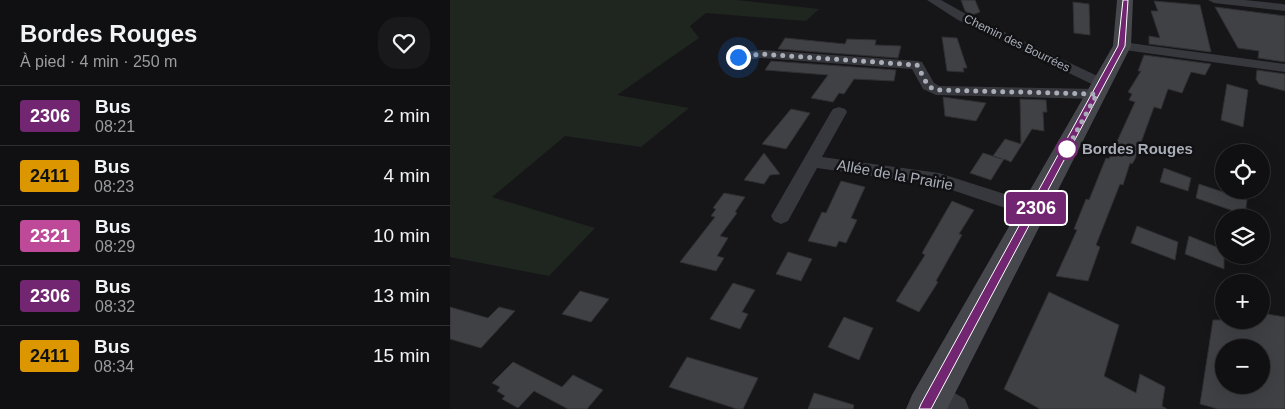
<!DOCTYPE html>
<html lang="fr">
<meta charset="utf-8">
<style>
:root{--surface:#101012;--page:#19191b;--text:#f1f3f6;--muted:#9c9d9f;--line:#303032}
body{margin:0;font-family:Helvetica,sans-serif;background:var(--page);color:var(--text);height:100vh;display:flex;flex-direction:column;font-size:19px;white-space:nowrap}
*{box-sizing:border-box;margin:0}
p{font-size:16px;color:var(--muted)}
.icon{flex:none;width:28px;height:28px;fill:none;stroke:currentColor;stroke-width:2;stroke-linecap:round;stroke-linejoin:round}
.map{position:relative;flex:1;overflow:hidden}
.panel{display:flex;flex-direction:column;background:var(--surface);width:450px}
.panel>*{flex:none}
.badge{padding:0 10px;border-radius:4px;font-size:18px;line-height:32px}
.fabs{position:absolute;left:765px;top:144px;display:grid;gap:10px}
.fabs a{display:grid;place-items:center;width:55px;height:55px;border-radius:50%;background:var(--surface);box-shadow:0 5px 20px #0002,0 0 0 1px var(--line);font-size:25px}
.you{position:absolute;width:25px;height:25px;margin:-12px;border:4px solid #fff;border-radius:50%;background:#1a73e8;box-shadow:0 0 0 8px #1a73e833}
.map>.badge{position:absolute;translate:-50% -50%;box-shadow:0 0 0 2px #fff}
.round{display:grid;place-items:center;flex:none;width:52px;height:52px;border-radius:20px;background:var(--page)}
.headline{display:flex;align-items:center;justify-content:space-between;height:85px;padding:0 20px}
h1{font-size:24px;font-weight:700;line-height:38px}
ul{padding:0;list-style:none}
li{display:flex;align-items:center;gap:15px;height:60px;padding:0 20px;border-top:1px solid var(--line)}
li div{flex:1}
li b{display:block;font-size:19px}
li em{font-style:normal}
li .badge{min-width:55px;font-weight:700;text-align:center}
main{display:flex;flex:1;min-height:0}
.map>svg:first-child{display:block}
</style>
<main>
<section class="panel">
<div class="headline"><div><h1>Bordes Rouges</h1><p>À pied · 4 min · 250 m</p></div><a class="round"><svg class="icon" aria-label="heart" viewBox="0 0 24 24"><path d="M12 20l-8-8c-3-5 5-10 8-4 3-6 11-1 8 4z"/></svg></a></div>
<ul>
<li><span class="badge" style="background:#722671;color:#fff">2306</span><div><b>Bus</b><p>08:21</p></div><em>2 min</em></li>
<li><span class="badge" style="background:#dc9600;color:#111">2411</span><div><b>Bus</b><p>08:23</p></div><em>4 min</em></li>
<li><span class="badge" style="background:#be4999;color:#fff">2321</span><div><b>Bus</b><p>08:29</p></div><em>10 min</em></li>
<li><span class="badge" style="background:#722671;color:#fff">2306</span><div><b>Bus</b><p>08:32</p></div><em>13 min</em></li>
<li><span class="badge" style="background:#dc9600;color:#111">2411</span><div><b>Bus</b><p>08:34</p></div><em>15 min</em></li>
</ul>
</section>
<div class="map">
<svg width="835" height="409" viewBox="0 0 835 409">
<rect width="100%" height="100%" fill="#161618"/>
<!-- green -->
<polygon fill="#1e261f" points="0,0 286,0 369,9 356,21 256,13 240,26 249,38 167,95 239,108 191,147 115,136 42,197 145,228 99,276 0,257"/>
<!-- building -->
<g fill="#404145" stroke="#303034" fill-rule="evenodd">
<polygon points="511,0 525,0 530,12 522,15 515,11"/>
<polygon points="704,1 750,5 761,52 699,44 699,36 710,38 701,11 708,11"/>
<polygon points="623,2 639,4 640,35 624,33"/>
<polygon points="765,7 835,16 835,62 808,58 809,51 788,48"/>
<polygon points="492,37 507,38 517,68 513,68 514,72 497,71"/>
<polygon points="335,38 395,44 397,39 426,40 425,45 451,46 448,58 328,49"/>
<polygon points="694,55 761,64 755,75 741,72 732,93 718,89 711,109 704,107 685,159 682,164 680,163 673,185 670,184 646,245 650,247 638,281 606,276 627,230 624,229 636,199 639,200 656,158 659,159 665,146 685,102 679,100 682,94 678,92 691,71 688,71"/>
<polygon points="321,61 446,70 444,81 404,79 394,94 389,93 383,102 361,98 378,75 315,70"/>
<polygon points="807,70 835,74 835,91 809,84 806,79"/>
<polygon points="777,84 798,90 793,127 771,120"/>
<polygon points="493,97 536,103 526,121 495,116"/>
<polygon points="570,99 596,100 597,112 593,112 594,131 582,129 561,162 554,159 541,180 520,173 533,153 552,159 543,156 555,139 571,144"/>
<polygon points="341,109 360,113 336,149 312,144"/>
<polygon points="314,153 330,174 320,175 314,184 294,180"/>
<polygon points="714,168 741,178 738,191 710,182"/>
<polygon points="391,181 415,187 401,218 407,220 396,243 389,241 386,247 358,241 372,212 376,213"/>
<polygon points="749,184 797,200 795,215 746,198"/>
<polygon points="274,193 295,197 285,212 287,213 270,236 278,238 267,256 274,258 266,271 230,262 265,217 261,216 266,209 263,208"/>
<polygon points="502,201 524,210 509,234 512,235 486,281 488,282 469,312 446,301 475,255 472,253"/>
<polygon points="687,226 728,242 725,260 681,243"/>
<polygon points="739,236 774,250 774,269 735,254"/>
<polygon points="338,252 362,259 351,281 326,274"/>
<polygon points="283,283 305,290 292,312 298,314 290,329 260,319"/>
<polygon points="130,291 159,299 141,322 112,314"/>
<polygon points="599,292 669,325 654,376 686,393 690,374 715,387 712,406 717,409 590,409 554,389"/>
<polygon points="0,307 38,318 49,307 65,311 31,348 0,339"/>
<path d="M811 313 835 317V409H768L750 404 763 320H811ZM774 348H811V385H774Z"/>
<polygon points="394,317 423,328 409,360 378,347"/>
<polygon points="237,357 308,378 293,409 287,409 219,387"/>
<polygon points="63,362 112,387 123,375 153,390 137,409 118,409 84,391 68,408 52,399 55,396 47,391 50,387 42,383"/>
<polygon points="364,393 404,405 403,409 358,409"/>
</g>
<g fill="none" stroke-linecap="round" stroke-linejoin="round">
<!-- street -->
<g fill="#37383d" fill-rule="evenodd">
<polygon points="477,0 491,0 516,14 658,81 660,84 658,87 648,87 508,20"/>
<polygon points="758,0 794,0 833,4 835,5 835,11 764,3"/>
<polygon points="672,42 835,64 835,72 667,49 665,46"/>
<polygon points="311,50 467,61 472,62 484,83 489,86 647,89 652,91 655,94 652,97 647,99 486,95 473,89 462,69 311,58 288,61 281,57 288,53"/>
<polygon points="389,107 395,109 397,112 372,157 489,173 592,206 595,211 592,216 585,218 487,185 367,168 338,221 331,224 324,221 321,216 381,112 383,109"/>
<polygon points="484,381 515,399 519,409 480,409 474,405 470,395 474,385"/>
</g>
<!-- secondary -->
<polygon fill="#45474d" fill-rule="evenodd" points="667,0 683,0 681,46 497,409 456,409 462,395 663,46"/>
</g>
<!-- line -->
<polygon fill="#722671" stroke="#fff" points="673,0 678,0 675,46 481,409 469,409 471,404 668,46"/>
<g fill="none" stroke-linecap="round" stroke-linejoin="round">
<!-- walk -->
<polyline stroke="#a8adb8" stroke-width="5" stroke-dasharray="0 9" points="288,57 311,54 467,65 478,86 486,90 647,94 617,149"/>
</g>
<!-- markers -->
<circle fill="#fff" stroke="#722671" stroke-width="2.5" cx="617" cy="149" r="10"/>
<g text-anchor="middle" stroke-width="5" stroke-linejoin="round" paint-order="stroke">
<!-- far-street labels -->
<g font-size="12" fill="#a8adb8" stroke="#111113">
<text transform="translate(567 43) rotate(26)" y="4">Chemin des Bourrées</text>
</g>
<!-- stop labels -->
<g font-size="15" font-weight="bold" fill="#a8adb8" stroke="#111113" text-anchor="start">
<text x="632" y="154">Bordes Rouges</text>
</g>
<!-- street labels -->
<g font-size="15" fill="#a8adb8" stroke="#111113">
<text transform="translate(445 175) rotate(10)" y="5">Allée de la Prairie</text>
</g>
</g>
</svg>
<div class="fabs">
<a><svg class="icon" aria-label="locate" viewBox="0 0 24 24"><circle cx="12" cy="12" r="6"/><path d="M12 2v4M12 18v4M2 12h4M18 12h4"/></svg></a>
<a><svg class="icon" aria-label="layers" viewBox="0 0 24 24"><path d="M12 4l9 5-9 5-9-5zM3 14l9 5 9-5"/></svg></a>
<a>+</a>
<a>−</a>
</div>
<div class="you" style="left:288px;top:57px"></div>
<b class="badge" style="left:586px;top:208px;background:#722671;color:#fff">2306</b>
</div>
</main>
